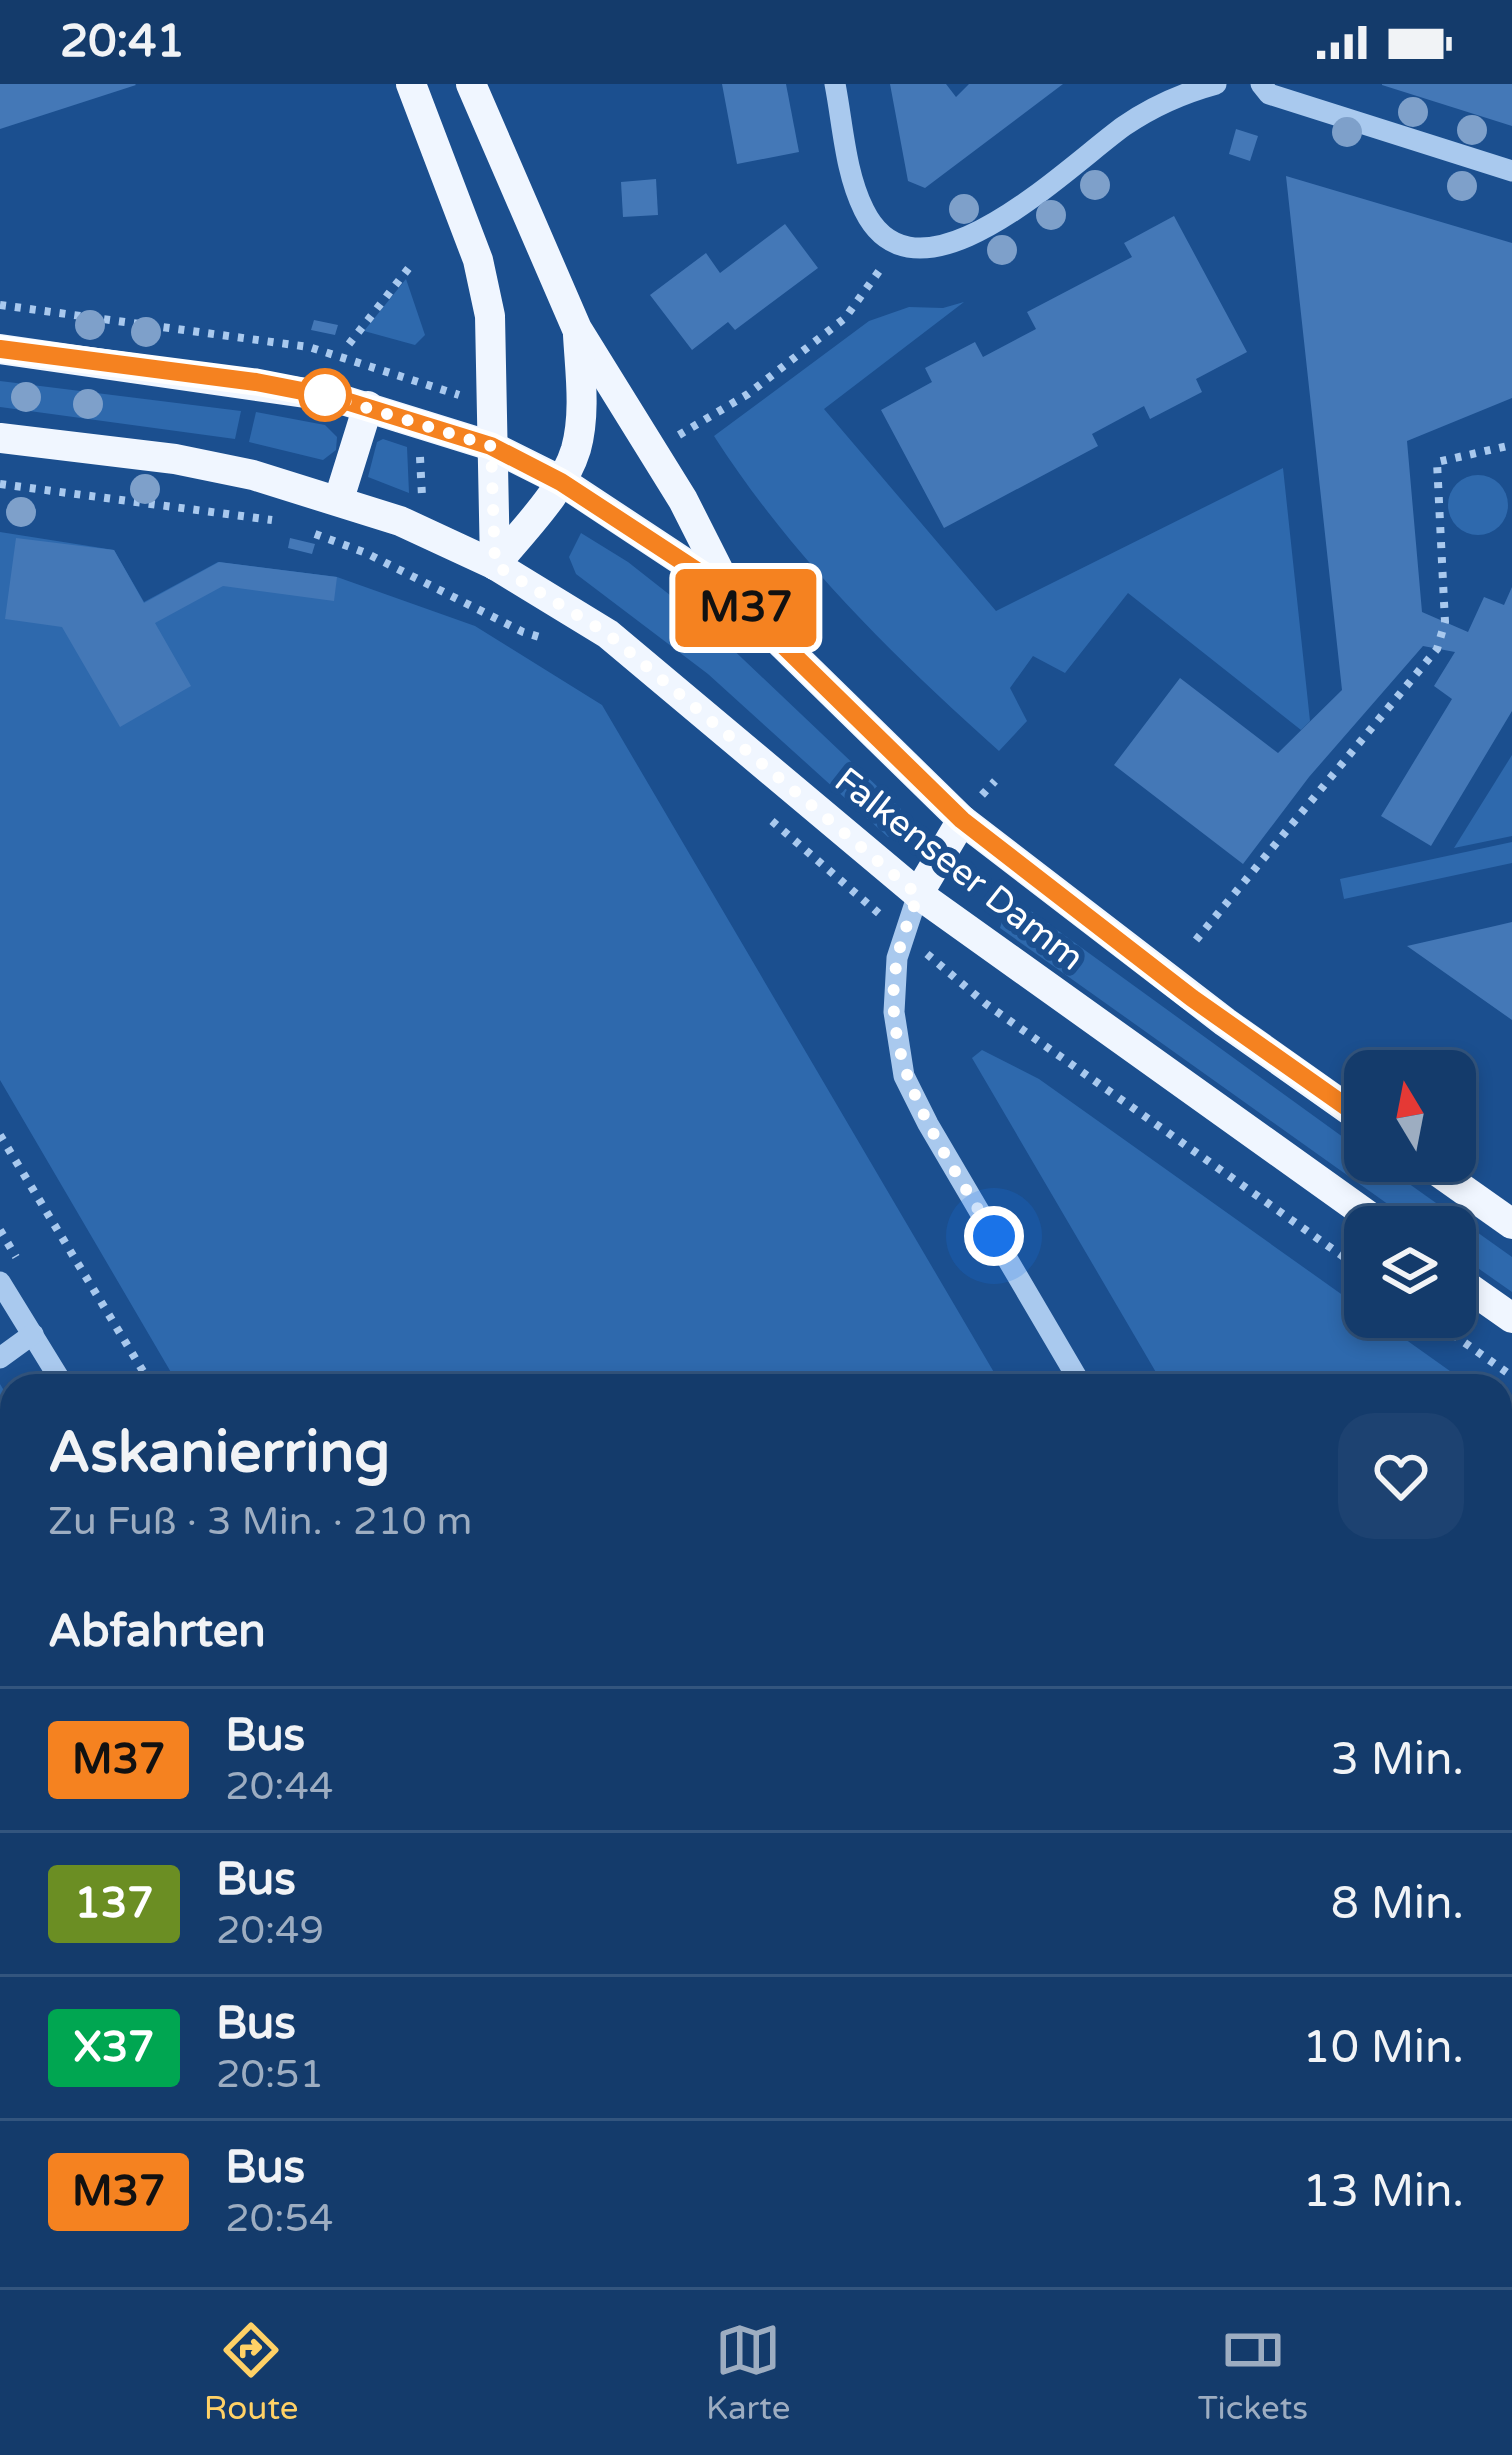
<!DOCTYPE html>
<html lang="de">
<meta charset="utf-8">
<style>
:root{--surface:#143b6b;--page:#1d4271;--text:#f1f3f6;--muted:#9dadc1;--line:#33557e;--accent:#ffd166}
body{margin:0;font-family:"Varela Round",sans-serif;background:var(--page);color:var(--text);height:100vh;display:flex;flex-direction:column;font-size:45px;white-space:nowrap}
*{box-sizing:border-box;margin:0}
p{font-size:39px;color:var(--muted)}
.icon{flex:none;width:66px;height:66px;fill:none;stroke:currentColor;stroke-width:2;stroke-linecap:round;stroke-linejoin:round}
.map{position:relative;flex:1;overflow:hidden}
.details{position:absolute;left:0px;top:1290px;width:1512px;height:915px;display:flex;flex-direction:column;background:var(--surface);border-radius:36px 36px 0 0;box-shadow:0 6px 18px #0003,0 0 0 3px var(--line)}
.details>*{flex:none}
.badge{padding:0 24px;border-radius:9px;font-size:42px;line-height:78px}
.needle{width:78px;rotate:350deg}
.tools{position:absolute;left:1344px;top:966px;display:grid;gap:24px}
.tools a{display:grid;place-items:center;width:132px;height:132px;border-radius:24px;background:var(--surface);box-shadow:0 6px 18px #0003,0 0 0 3px var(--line);font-size:60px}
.you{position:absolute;width:60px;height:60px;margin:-30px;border:9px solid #fff;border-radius:50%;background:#1a73e8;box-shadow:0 0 0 18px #1a73e833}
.map>.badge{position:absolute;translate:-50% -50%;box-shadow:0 0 0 6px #fff}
h2{padding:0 48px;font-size:45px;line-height:108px}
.round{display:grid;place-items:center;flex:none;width:126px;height:126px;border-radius:36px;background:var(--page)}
.summary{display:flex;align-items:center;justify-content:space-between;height:204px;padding:0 48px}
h1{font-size:57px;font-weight:800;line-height:90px}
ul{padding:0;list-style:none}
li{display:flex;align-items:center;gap:36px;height:144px;padding:0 48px;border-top:3px solid var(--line)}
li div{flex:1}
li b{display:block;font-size:45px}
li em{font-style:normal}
li .badge{min-width:132px;font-weight:700;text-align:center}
.status{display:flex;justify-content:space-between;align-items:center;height:84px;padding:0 60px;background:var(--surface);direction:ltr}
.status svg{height:33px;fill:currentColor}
.dock{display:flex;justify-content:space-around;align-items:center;height:168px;border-top:3px solid var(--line);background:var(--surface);font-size:33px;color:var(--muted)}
.dock a{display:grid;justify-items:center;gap:6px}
.dock .current{color:var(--accent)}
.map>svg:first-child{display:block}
</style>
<div class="status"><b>20:41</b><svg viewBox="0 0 49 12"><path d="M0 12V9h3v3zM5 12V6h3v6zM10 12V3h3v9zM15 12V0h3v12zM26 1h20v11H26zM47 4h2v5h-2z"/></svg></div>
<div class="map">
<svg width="1512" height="2203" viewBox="0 0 1512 2203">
<rect width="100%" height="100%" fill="#1b4f8f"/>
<!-- green -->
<g fill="#2e69ad">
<polygon points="406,195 425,251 415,261 364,247"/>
<path d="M964 218 824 325 996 527 1283 384 1310 637 1301 646 1128 509 1065 589 1033 572 1010 604 1027 637 999 667C893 572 791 472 714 352L869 237 909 223 943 224Z"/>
<polygon points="0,297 241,327 235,355 0,323"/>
<polygon points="256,328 325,341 337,353 336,366 323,376 249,358"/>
<polygon points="383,355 407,363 409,409 368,393 377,358"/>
<circle cx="1478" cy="421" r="30"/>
<polygon points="0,448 114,466 144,518 218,478 337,493 475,542 602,621 1002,1302 179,1302 0,996"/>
<polygon points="581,449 628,478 703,537 901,725 897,752 888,753 708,590 576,490 569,473"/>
<polygon points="1512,671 1512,752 1454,764"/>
<polygon points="1512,758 1512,779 1344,815 1340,795"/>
<polygon points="1010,812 1365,1069 1365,1077 1377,1077 1512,1173 1512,1208 1455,1168 1455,1143 1420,1143 1000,844"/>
<polygon points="982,966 1039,995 1365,1227 1365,1233 1374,1233 1471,1302 1164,1302 972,974"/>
<polygon points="0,1300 12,1320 12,2193 289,2193 280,2203 0,2203"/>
<polygon points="1500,1322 1512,1331 1512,1460 1500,1470"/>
<polygon points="1121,2193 1295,2193 1297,2200 1294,2203 1105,2203"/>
</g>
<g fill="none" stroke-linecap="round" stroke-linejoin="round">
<!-- stream -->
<polyline stroke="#9cc4f0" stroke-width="12" points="0,1933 12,1925"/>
</g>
<!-- building -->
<g fill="#4478b7">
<polygon points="0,0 135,0 136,1 0,45"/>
<polygon points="722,0 786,0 799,68 737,80"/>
<polygon points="890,0 946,0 956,13 969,0 1063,0 925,104 908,97"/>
<polygon points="1382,0 1512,0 1512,42 1382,1"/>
<polygon points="1236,45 1258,52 1250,77 1229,70"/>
<polygon points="1286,92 1512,159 1512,314 1407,357 1422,528 1468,548 1484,513 1504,521 1512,503 1512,627 1431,762 1381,732 1452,615 1434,602 1455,568 1423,562 1309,693 1243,780 1114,681 1180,594 1278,669 1342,606"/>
<polygon points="656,95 658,131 623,133 621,98"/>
<polygon points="1174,132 1247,268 1196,295 1202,308 1150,335 1144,322 1092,350 1098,362 944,444 881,326 932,298 925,284 975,258 983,273 1036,245 1027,228 1132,173 1124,159"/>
<polygon points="785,140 818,184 735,246 728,238 692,266 650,211 706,169 720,189"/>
<polygon points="314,236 338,241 335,251 311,246"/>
<polygon points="16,454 114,466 144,519 219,478 337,493 334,517 223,502 155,539 191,602 120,643 62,543 5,535"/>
<polygon points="290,454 315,460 312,470 288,464"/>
<polygon points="1512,838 1512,936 1407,862 1495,842"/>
<polygon points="1500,1593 1512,1608 1512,1628 1507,1632 1500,1623"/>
<polygon points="1500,1640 1512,1655 1512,1677 1500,1687"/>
<polygon points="347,2193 486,2193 476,2203 357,2203"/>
<polygon points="805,2193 905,2193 911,2203 811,2203"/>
<polygon points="1430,2193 1494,2193 1500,2203 1436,2203"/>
</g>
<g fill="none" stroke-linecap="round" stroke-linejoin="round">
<!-- path -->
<g stroke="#a9c9ee" stroke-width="8" stroke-dasharray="6 9" stroke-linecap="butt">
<polyline points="0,221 309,263 459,311"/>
<polyline points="349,260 412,180"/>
<polyline points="679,351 748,310 845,234 882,183"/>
<polyline points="420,373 422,412"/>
<polyline points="0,400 272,436"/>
<polyline points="315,450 366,469 523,548 546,555"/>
<polyline points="982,711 995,697"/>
<polyline points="772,737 883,833"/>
<polyline points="1196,856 1437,565 1445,538 1437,378 1512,361"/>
<polyline points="927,870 986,920 1365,1188"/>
<polyline points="0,1051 152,1302"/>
<polyline points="0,1146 16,1173"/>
<polyline points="1428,1233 1512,1292"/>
<polyline points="1500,1394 1512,1391"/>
<polyline points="0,2042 12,2029"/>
<polyline points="722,2193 728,2203"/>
<polyline points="273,2203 282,2193"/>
</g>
<!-- minor -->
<g stroke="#a9c9ee" stroke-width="21">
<path d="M835 0C843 41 845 88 864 126 917 234 1068 82 1124 42 1153 22 1183 9 1216 0"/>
<polyline points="1261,0 1269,10 1512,87"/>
<polyline points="918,810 897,874 894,928 904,992 928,1040 1082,1302"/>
<polyline points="0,1198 64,1302"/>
<polyline points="0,1274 33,1250"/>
<polyline points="1500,2007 1512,2028"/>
<polyline points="604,2193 611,2203"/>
<polyline points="946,2193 952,2203"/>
<polyline points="1391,2193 1397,2203"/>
</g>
<!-- major -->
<g stroke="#f0f6ff" stroke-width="30">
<polyline points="411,0 478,176 490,232 495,481"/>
<polyline points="471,0 577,245 683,416 729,507"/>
<polyline points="0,265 333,313 491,362 561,397 729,508 962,736 1225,938 1365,1037"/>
<polyline points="0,354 175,375 253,391 400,437 495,481 608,550 918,810 1384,1143"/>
<polyline points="339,415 368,322"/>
<path d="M495 481C523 446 563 408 576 365 586 329 580 287 578 251"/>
<polyline points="918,810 962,736"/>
<polyline points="1423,1077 1512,1140"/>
<polyline points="1455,1194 1512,1234"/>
</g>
</g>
<!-- trees -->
<g fill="#7ea0ca">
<circle cx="1413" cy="28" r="15"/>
<circle cx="1472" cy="46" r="15"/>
<circle cx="1347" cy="48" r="15"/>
<circle cx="1095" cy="101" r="15"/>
<circle cx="1462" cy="102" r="15"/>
<circle cx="964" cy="125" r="15"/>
<circle cx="1051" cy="131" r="15"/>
<circle cx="1002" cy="166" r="15"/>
<circle cx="90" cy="241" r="15"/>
<circle cx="146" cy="248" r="15"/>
<circle cx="26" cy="313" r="15"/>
<circle cx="88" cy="320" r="15"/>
<circle cx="145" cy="405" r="15"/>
<circle cx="21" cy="428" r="15"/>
</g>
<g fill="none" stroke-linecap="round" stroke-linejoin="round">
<defs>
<polyline id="line" points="0,265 256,298 333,313 491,362 561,398 729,508 962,736 1192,914 1365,1036"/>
</defs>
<!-- line casing -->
<use href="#line" stroke="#fff" stroke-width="27"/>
<!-- line -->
<use href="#line" stroke="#f58220" stroke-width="18"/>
<!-- walk -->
<path stroke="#fff" stroke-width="12" stroke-dasharray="0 21.6" d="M325 311 491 362 495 481 608 550 918 811C911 831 902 851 898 872 875 978 944 1066 994 1152"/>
</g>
<!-- markers -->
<circle fill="#fff" stroke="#f58220" stroke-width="6" cx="325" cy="311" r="24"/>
<g text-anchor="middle" stroke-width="12" stroke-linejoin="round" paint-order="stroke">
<!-- street labels -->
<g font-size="36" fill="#fff" stroke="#1b4f8f">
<text transform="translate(960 784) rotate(38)" y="13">Falkenseer Damm</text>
</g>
</g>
</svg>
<div class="tools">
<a><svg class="needle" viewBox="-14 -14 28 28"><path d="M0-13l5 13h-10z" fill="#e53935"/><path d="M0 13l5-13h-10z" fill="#9dadc1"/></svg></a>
<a><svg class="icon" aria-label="layers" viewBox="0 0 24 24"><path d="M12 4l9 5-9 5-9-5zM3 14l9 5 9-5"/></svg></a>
</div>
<div class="you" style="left:994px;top:1152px"></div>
<b class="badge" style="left:746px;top:524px;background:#f58220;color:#111">M37</b>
<section class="details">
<div class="summary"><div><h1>Askanierring</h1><p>Zu Fuß · 3 Min. · 210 m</p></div><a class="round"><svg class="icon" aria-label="heart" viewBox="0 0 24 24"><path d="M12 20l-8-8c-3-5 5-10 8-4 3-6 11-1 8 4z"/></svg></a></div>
<h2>Abfahrten</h2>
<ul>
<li><span class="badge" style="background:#f58220;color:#111">M37</span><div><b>Bus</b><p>20:44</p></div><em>3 Min.</em></li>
<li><span class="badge" style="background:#6b8e23;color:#fff">137</span><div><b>Bus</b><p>20:49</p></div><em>8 Min.</em></li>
<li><span class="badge" style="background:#00a651;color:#fff">X37</span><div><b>Bus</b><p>20:51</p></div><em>10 Min.</em></li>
<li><span class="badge" style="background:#f58220;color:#111">M37</span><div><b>Bus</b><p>20:54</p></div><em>13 Min.</em></li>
</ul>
</section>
</div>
<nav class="dock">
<a class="current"><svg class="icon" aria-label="directions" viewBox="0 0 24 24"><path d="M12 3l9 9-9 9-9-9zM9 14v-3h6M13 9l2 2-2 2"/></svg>Route</a>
<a><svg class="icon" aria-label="map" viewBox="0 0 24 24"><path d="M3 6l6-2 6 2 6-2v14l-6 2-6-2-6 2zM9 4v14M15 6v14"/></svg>Karte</a>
<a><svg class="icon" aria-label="tickets" viewBox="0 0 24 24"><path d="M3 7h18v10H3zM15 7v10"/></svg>Tickets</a>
</nav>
